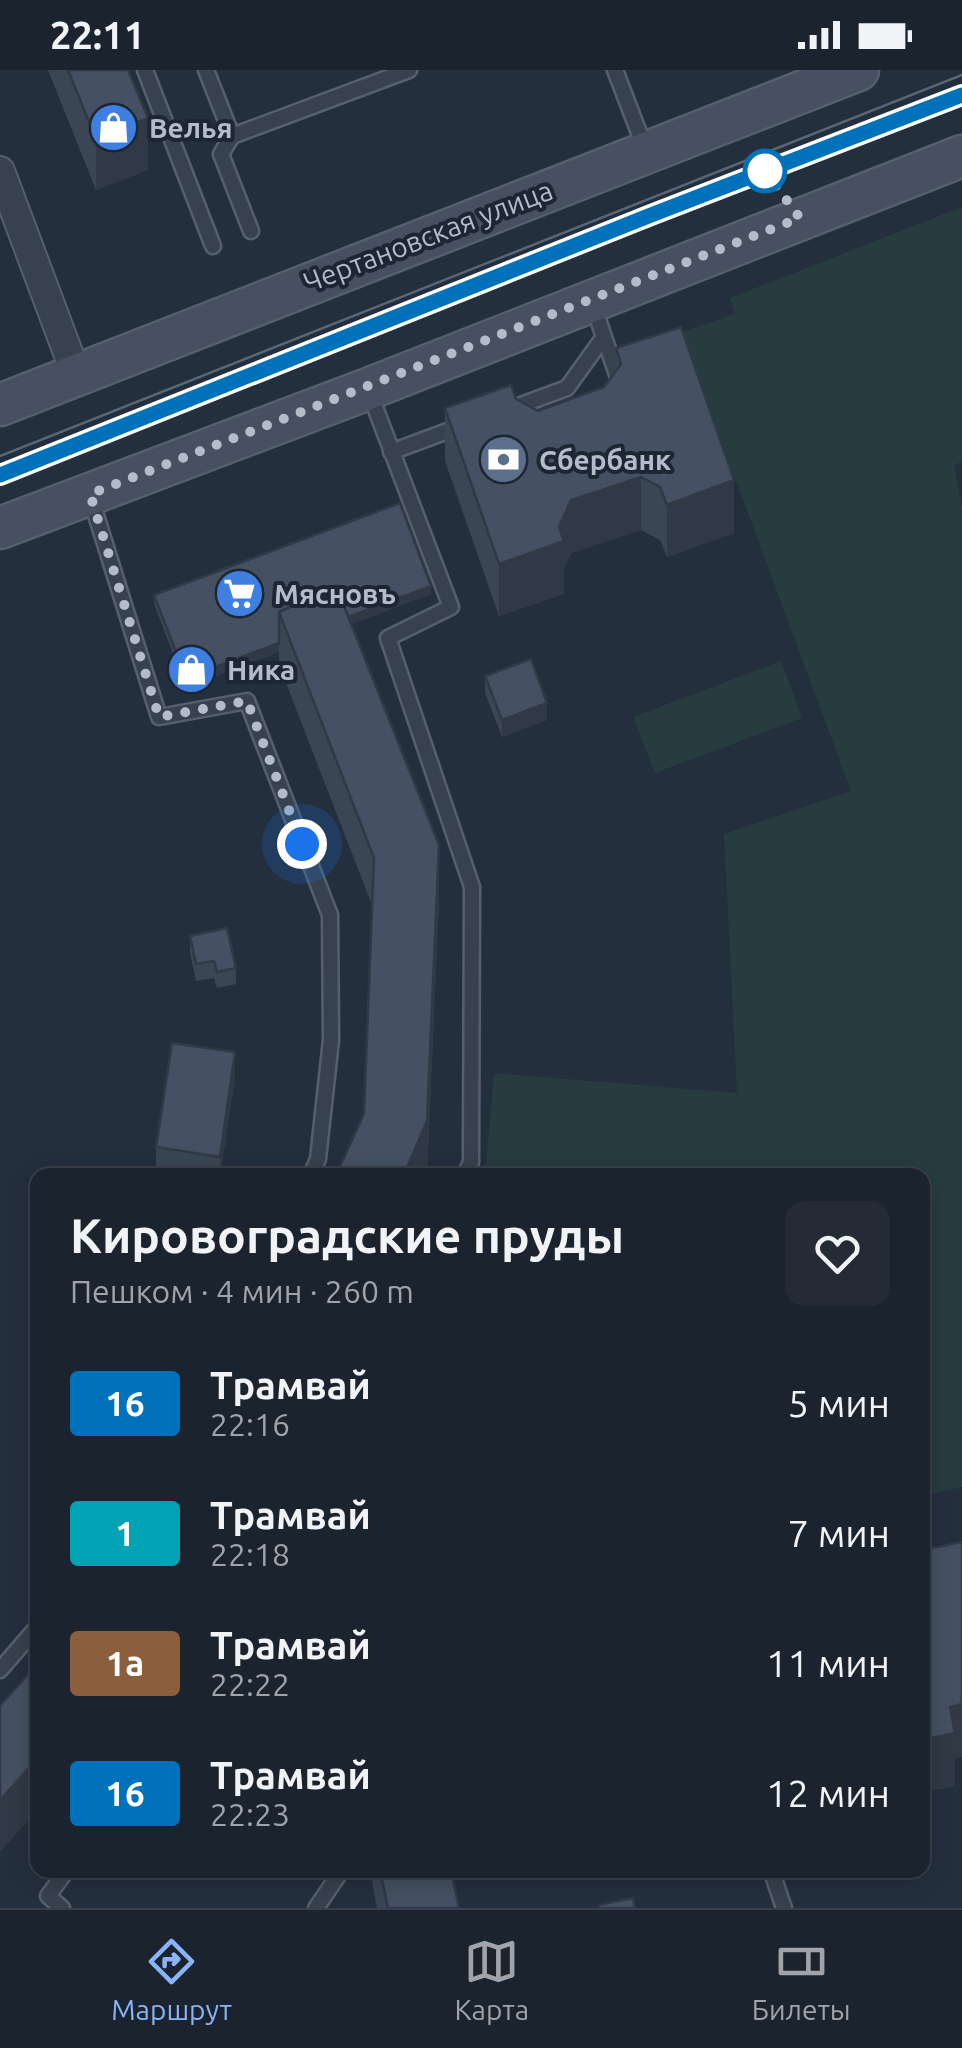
<!DOCTYPE html>
<html lang="ru">
<meta charset="utf-8">
<style>
:root{--surface:#1b232e;--page:#242b36;--text:#f1f3f6;--muted:#a0a4aa;--line:#39404a;--accent:#8ab4f8}
body{margin:0;font-family:Ubuntu,sans-serif;background:var(--page);color:var(--text);height:100vh;display:flex;flex-direction:column;font-size:38px;white-space:nowrap}
*{box-sizing:border-box;margin:0}
p{font-size:32px;color:var(--muted)}
.icon{flex:none;width:55px;height:55px;fill:none;stroke:currentColor;stroke-width:2;stroke-linecap:round;stroke-linejoin:round}
.map{position:relative;flex:1;overflow:hidden}
.sheet{position:absolute;left:30px;top:1098px;width:900px;height:710px;display:flex;flex-direction:column;background:var(--surface);border-radius:20px;box-shadow:0 5px 25px #0003,0 0 0 2px var(--line)}
.sheet>*{flex:none}
.badge{padding:0 20px;border-radius:8px;font-size:35px;line-height:65px}
.you{position:absolute;width:50px;height:50px;margin:-25px;border:8px solid #fff;border-radius:50%;background:#1a73e8;box-shadow:0 0 0 15px #1a73e833}
.map>.badge{position:absolute;translate:-50% -50%;box-shadow:0 0 0 5px #fff}
.round{display:grid;place-items:center;flex:none;width:105px;height:105px;border-radius:20px;background:var(--page)}
.head{display:flex;align-items:center;justify-content:space-between;height:170px;padding:0 40px}
h1{font-size:48px;font-weight:600;line-height:75px}
ul{padding:0;list-style:none}
li{display:flex;align-items:center;gap:30px;height:130px;padding:0 40px}
li div{flex:1}
li b{display:block;font-size:38px}
li em{font-style:normal}
li .badge{min-width:110px;font-weight:700;text-align:center}
.status{display:flex;justify-content:space-between;align-items:center;height:70px;padding:0 50px;background:var(--surface);direction:ltr}
.status svg{height:28px;fill:currentColor}
.tab-bar{display:flex;justify-content:space-around;align-items:center;height:140px;border-top:2px solid var(--line);background:var(--surface);font-size:28px;color:var(--muted)}
.tab-bar a{display:grid;justify-items:center;gap:5px}
.tab-bar .on{color:var(--accent)}
.map>svg:first-child{display:block}
</style>
<div class="status"><b>22:11</b><svg viewBox="0 0 49 12"><path d="M0 12V9h3v3zM5 12V6h3v6zM10 12V3h3v9zM15 12V0h3v12zM26 1h20v11H26zM47 4h2v5h-2z"/></svg></div>
<div class="map">
<svg width="962" height="1838" viewBox="0 0 962 1838">
<rect width="100%" height="100%" fill="#242f3e"/>
<!-- green -->
<g fill="#263c3f">
<polygon points="962,137 962,391 954,396 962,437 962,1417 923,1426 922,1105 485,1105 494,1003 737,1023 724,764 851,721 681,262 735,244 730,228"/>
<polygon points="781,591 802,648 655,703 633,647"/>
</g>
<g fill="none" stroke-linecap="round" stroke-linejoin="round">
<defs>
<g id="lane">
<polyline points="145,0 213,176"/>
<polyline points="206,0 232,66"/>
<polyline points="615,0 646,81"/>
<polyline points="251,161 221,84 232,66 409,0"/>
<polyline points="593,235 622,319"/>
<polyline points="370,324 451,537 388,568 472,817 471,1092 465,1105"/>
<polyline points="510,339 567,318 603,268"/>
<polyline points="391,382 461,356"/>
<polyline points="91,429 159,647 247,631 330,845 331,970 318,1089 311,1105"/>
<polyline points="0,1600 38,1556"/>
<polyline points="546,1800 547,1800"/>
<polyline points="771,1800 784,1838"/>
<polyline points="62,1838 48,1826 67,1800"/>
<polyline points="316,1838 342,1800"/>
</g>
<polyline id="street" points="0,101 76,304"/>
<g id="secondary">
<polyline points="0,335 858,0"/>
<polyline points="0,458 368,319 962,86"/>
</g>
</defs>
<!-- lane casing -->
<use href="#lane" stroke="#565f6c" stroke-width="19"/>
<!-- street casing -->
<use href="#street" stroke="#565f6c" stroke-width="32"/>
<!-- secondary casing -->
<use href="#secondary" stroke="#565f6c" stroke-width="45"/>
<!-- lane -->
<use href="#lane" stroke="#38414e" stroke-width="14"/>
<!-- street -->
<use href="#street" stroke="#38414e" stroke-width="28"/>
<!-- secondary -->
<use href="#secondary" stroke="#465061" stroke-width="40"/>
<!-- tram -->
<g stroke="#5a6575" stroke-width="2.5">
<polyline points="0,386 962,5"/>
<polyline points="0,405 651,145 962,25"/>
</g>
</g>
<!-- wall -->
<g fill="#3b4654">
<polygon points="48,0 128,0 148,100 96,120"/>
<polygon points="616,278 734,463 667,487 660,470 641,460 571,483 564,499 564,524 499,546 445,391 445,338 516,329 538,341 604,317 616,301"/>
<polygon points="431,524 351,554 439,828 427,1104 427,1105 336,1105 364,1044 372,835 279,595 279,582 186,617 154,534 154,525"/>
<polygon points="485,606 547,650 502,667 485,623"/>
<polygon points="190,866 236,898 236,914 217,918 214,908 196,911 190,883"/>
<polygon points="235,1007 220,1105 182,1105 156,1101 156,1077"/>
<polygon points="962,1472 962,1687 955,1688 955,1716 923,1722 922,1480"/>
<polygon points="370,1800 451,1800 459,1838 377,1838"/>
</g>
<!-- shaded-wall -->
<g fill="#303945">
<polygon points="148,48 148,100 96,120 96,69"/>
<polygon points="641,407 641,460 571,483 564,499 564,524 499,546 499,494 571,430"/>
<polygon points="734,410 734,463 667,487 667,435"/>
<polygon points="431,516 431,524 292,577 289,569"/>
<polygon points="279,573 279,582 186,617 186,608"/>
<polygon points="547,633 547,650 502,667 502,650"/>
<polygon points="439,775 439,828 427,1104 427,1105 404,1105"/>
<polygon points="235,982 235,1007 220,1105 220,1087"/>
<polygon points="962,1634 962,1687 955,1688 955,1716 923,1722 923,1670 950,1637"/>
<polygon points="38,1688 38,1740 0,1782 0,1730"/>
</g>
<!-- building -->
<g fill="#455162" stroke="#303945" stroke-width="2.5">
<polygon points="68,0 128,0 148,48 96,69"/>
<polygon points="681,257 734,410 667,435 660,417 641,407 571,430 559,457 564,471 499,494 445,338 511,315 516,329 538,341 604,317 621,294 616,278"/>
<polygon points="400,433 431,516 348,547 336,516 279,542 279,573 186,608 154,525"/>
<polygon points="336,516 439,775 427,1051 404,1105 336,1105 364,1044 374,788 279,542"/>
<polygon points="531,589 547,633 502,650 485,606"/>
<polygon points="227,858 236,898 217,902 214,891 196,894 190,866"/>
<polygon points="172,973 235,982 220,1087 156,1077"/>
<polygon points="962,1472 962,1634 950,1637 955,1663 923,1670 922,1480"/>
<polygon points="38,1593 38,1688 0,1730 0,1636"/>
<polygon points="380,1800 451,1800 459,1838 388,1838"/>
<polygon points="633,1828 635,1838 600,1838 599,1835"/>
</g>
<g fill="none" stroke-linecap="round" stroke-linejoin="round">
<defs>
<polyline id="line" points="0,405 651,145 962,25"/>
</defs>
<!-- line casing -->
<use href="#line" stroke="#fff" stroke-width="22"/>
<!-- line -->
<use href="#line" stroke="#0072bc" stroke-width="15"/>
<!-- walk -->
<polyline stroke="#b4bcc9" stroke-width="10" stroke-dasharray="0 18" points="302,774 247,631 159,647 90,424 800,148 765,101"/>
</g>
<!-- icons -->
<defs>
<symbol id="shop-disc" viewBox="-11 -11 22 22"><circle r="9.5" fill="#3f7fe0" stroke="#1d2633"/><path d="M-5-2.5h2.3a2.7 3.5 0 0 1 5.4 0H5L5.5 6h-11ZM-1.5-2.5h3a1.5 2.3 0 0 0-3 0Z" fill="#fff"/></symbol>
<symbol id="bank-disc" viewBox="-11 -11 22 22"><circle r="9.5" fill="#5c6f8a" stroke="#1d2633"/><path d="M-6-4H6V4H-6ZM0-2.3a2.3 2.3 0 1 0 0 4.6a2.3 2.3 0 1 0 0-4.6Z" fill="#fff"/></symbol>
<symbol id="supermarket-disc" viewBox="-11 -11 22 22"><circle r="9.5" fill="#3f7fe0" stroke="#1d2633"/><path d="M-6-5.5h2.5l.6 2H6L4.5 2H-2.5L-4.4-4H-6ZM-1.5 3.2a1.3 1.3 0 1 0 .1 0ZM3 3.2a1.3 1.3 0 1 0 .1 0Z" fill="#fff"/></symbol>
</defs>
<g fill-rule="evenodd">
<use href="#shop-disc" x="86" y="30" width="55" height="55"/>
<use href="#bank-disc" x="476" y="362" width="55" height="55"/>
<use href="#supermarket-disc" x="212" y="496" width="55" height="55"/>
<use href="#shop-disc" x="164" y="572" width="55" height="55"/>
</g>
<!-- markers -->
<circle fill="#fff" stroke="#0072bc" stroke-width="5" cx="765" cy="101" r="20"/>
<g text-anchor="middle" stroke-width="8" stroke-linejoin="round" paint-order="stroke">
<!-- poi labels -->
<g font-size="28" font-weight="bold" fill="#b4bcc9" stroke="#1d2633" text-anchor="start">
<text x="149" y="68">Велья</text>
<text x="539" y="400">Сбербанк</text>
<text x="274" y="534">Мясновъ</text>
<text x="227" y="610">Ника</text>
</g>
<!-- street labels -->
<g font-size="28" fill="#b4bcc9" stroke="#1d2633">
<text transform="translate(428 166) rotate(-21)" y="10">Чертановская улица</text>
</g>
</g>
</svg>
<div class="you" style="left:302px;top:774px"></div>
<section class="sheet">
<div class="head"><div><h1>Кировоградские пруды</h1><p>Пешком · 4 мин · 260 m</p></div><a class="round"><svg class="icon" aria-label="heart" viewBox="0 0 24 24"><path d="M12 20l-8-8c-3-5 5-10 8-4 3-6 11-1 8 4z"/></svg></a></div>
<ul>
<li><span class="badge" style="background:#0072bc;color:#fff">16</span><div><b>Трамвай</b><p>22:16</p></div><em>5 мин</em></li>
<li><span class="badge" style="background:#00a3b4;color:#fff">1</span><div><b>Трамвай</b><p>22:18</p></div><em>7 мин</em></li>
<li><span class="badge" style="background:#8b5e3c;color:#fff">1а</span><div><b>Трамвай</b><p>22:22</p></div><em>11 мин</em></li>
<li><span class="badge" style="background:#0072bc;color:#fff">16</span><div><b>Трамвай</b><p>22:23</p></div><em>12 мин</em></li>
</ul>
</section>
</div>
<nav class="tab-bar">
<a class="on"><svg class="icon" aria-label="directions" viewBox="0 0 24 24"><path d="M12 3l9 9-9 9-9-9zM9 14v-3h6M13 9l2 2-2 2"/></svg>Маршрут</a>
<a><svg class="icon" aria-label="map" viewBox="0 0 24 24"><path d="M3 6l6-2 6 2 6-2v14l-6 2-6-2-6 2zM9 4v14M15 6v14"/></svg>Карта</a>
<a><svg class="icon" aria-label="tickets" viewBox="0 0 24 24"><path d="M3 7h18v10H3zM15 7v10"/></svg>Билеты</a>
</nav>
